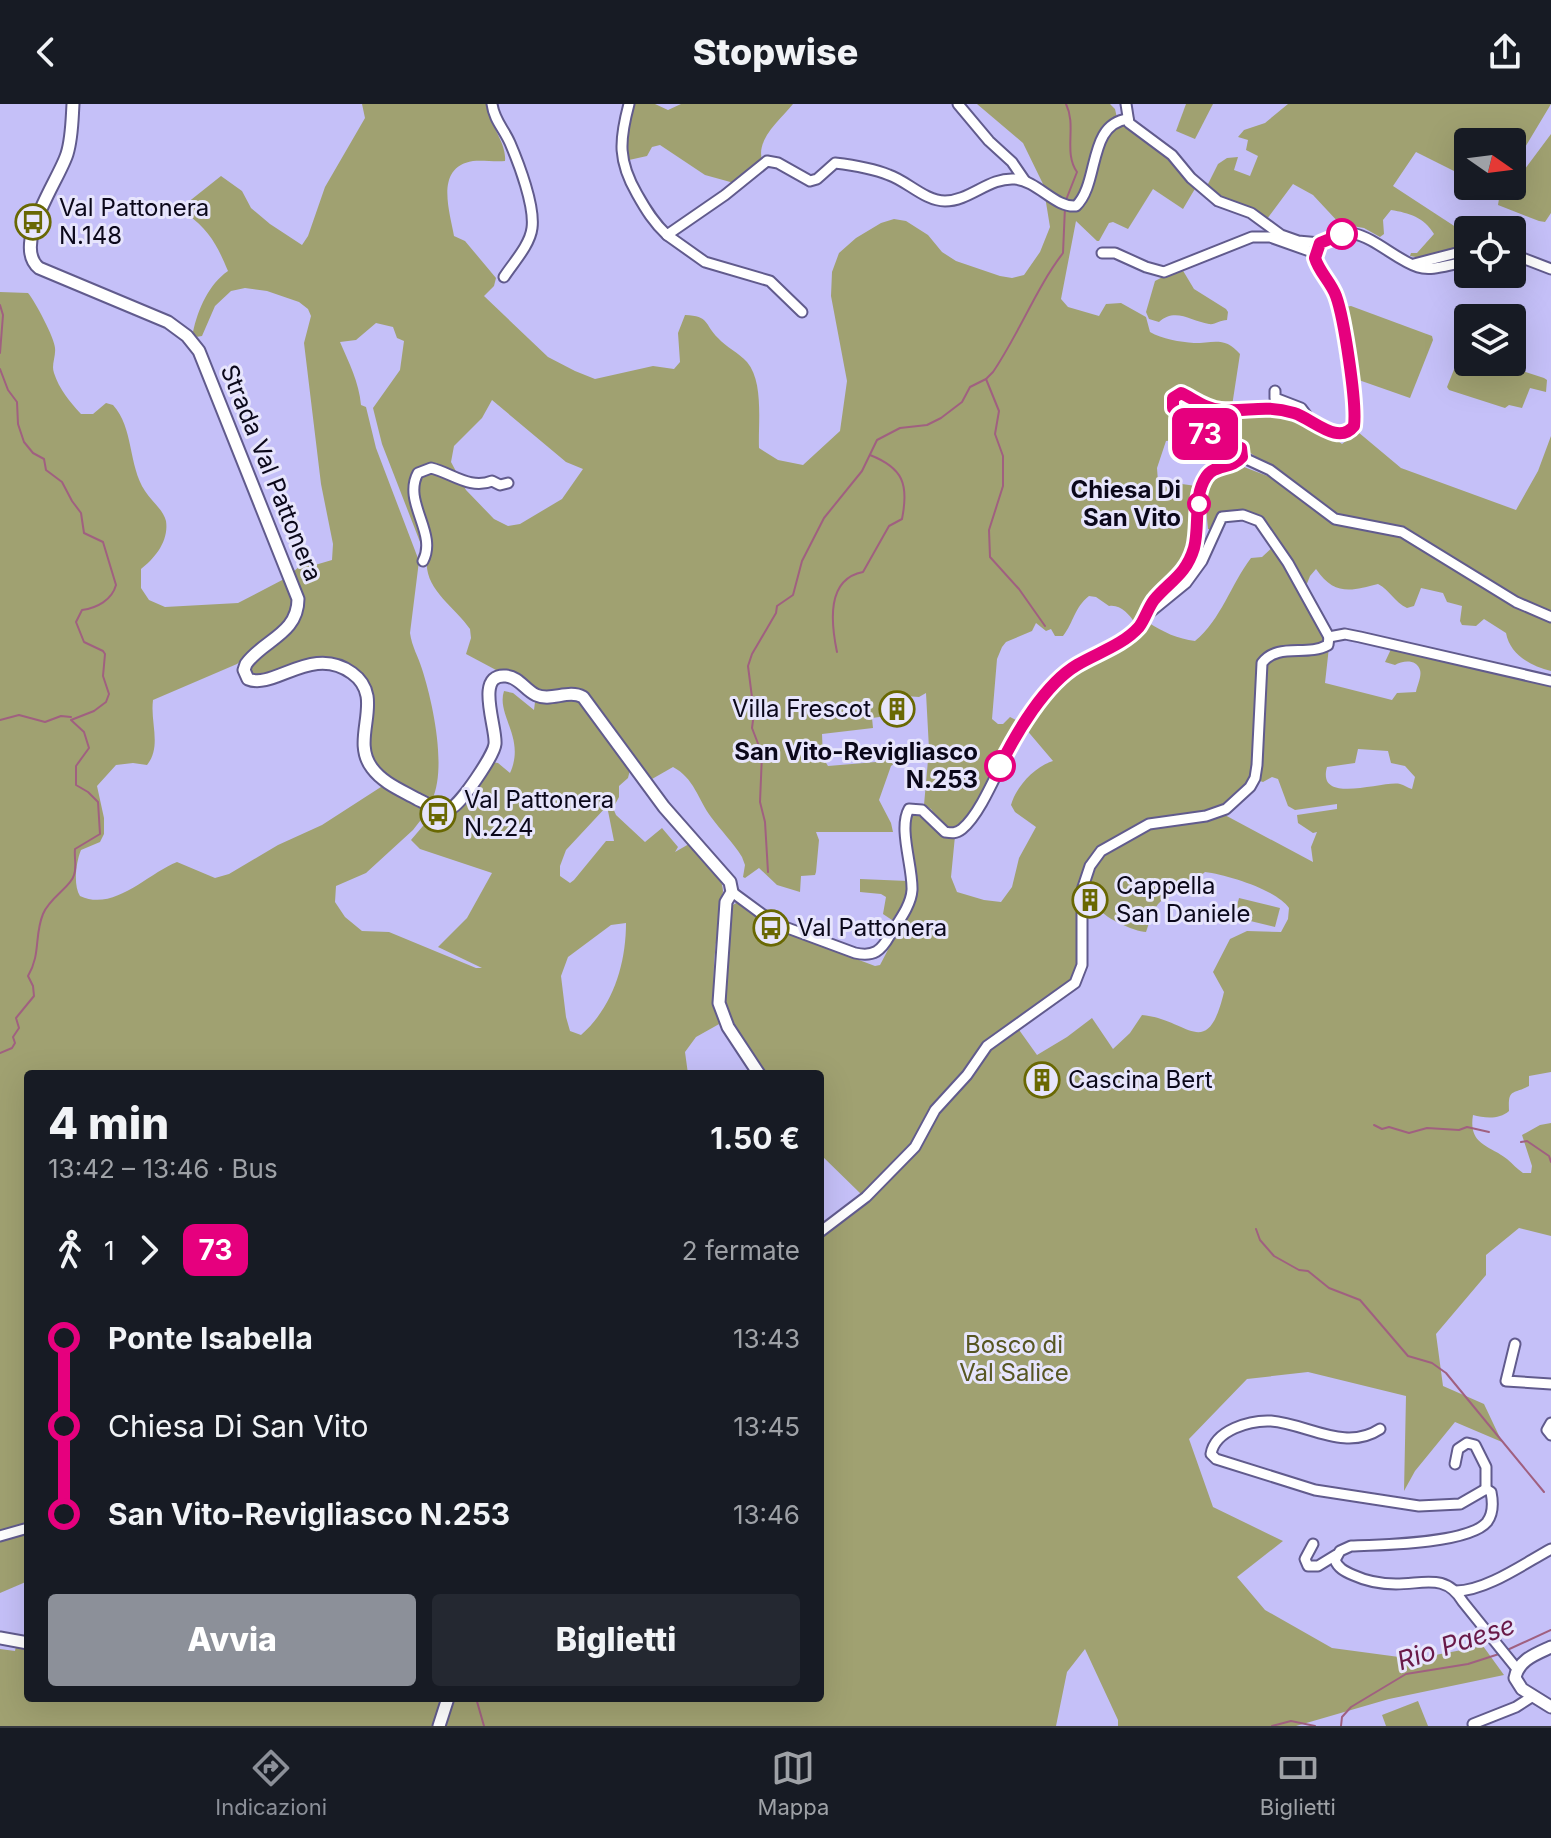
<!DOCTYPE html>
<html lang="it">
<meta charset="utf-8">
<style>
:root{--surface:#171b24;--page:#242831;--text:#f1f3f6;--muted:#9ea1a6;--line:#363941;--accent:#8c9099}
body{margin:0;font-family:Inter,sans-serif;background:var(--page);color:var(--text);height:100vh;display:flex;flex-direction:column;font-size:30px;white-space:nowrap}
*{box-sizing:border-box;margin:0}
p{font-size:26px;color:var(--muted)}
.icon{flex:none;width:44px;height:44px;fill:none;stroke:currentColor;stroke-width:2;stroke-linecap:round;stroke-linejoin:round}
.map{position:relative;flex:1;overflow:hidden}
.drawer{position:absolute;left:24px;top:966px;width:800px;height:632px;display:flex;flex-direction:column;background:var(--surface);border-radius:8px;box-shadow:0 8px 32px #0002}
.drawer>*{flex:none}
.badge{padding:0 16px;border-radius:12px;font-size:28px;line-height:52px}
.needle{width:52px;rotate:104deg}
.fabs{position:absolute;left:1454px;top:24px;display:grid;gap:16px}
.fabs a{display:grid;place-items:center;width:72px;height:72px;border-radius:8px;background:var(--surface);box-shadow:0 8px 32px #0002;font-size:40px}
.map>.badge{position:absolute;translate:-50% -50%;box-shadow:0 0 0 4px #fff}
.legs{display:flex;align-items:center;gap:12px;height:88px;padding:0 24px;font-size:26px}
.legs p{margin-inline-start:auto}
.head{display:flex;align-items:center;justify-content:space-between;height:136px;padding:0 24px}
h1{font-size:44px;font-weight:800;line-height:60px}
.action{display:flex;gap:16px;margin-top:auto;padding:16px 24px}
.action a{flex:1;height:92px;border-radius:8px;background:var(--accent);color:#fff;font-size:32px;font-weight:800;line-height:92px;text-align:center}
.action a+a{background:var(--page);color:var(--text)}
ul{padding:0 24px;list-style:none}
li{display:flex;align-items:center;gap:28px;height:88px;font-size:30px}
li i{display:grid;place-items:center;width:12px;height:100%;margin:0 10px;background:currentColor}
li i::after{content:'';width:20px;height:20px;margin:-10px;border:6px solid;border-radius:50%;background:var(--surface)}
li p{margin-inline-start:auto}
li:first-child i{background:linear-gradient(#0000 50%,currentColor 0)}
li:last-child i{background:linear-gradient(currentColor 50%,#0000 0)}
header{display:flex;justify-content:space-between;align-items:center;height:104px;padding:0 24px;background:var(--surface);font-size:36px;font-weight:800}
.menu{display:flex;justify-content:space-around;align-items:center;height:112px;border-top:2px solid var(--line);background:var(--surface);font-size:22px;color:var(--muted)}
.menu a{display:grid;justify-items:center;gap:4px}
.menu .on{color:var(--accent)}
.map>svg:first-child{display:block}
</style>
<header><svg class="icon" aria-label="back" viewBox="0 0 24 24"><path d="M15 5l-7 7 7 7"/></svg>Stopwise<svg class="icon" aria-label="share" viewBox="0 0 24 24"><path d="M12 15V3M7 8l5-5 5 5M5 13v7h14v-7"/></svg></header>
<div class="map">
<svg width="1551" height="1622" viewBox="0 0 1551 1622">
<rect width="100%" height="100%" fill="#c5c0f8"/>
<!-- green -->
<g fill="#a0a171" fill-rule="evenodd">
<path d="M362 0H486C489 20 507 39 505 57 495 58 483 56 473 57 434 63 450 108 454 132L465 137 496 174 494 182 484 192 548 253 575 267 595 275 653 262 674 265 680 258 678 229 685 211C710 212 704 220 718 234 726 243 739 249 747 258 764 278 758 319 759 344L778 356 803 361 840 327 847 277 831 192 832 168 839 149 856 134 881 119 894 115 906 117 928 131 942 148 956 157 1000 172 1012 174 1024 171 1040 148 1050 123 1043 80 1023 39 977 0H1110L1115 5 1117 14 1101 26 1095 37 1087 75 1075 98 1076 108C1109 87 1086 34 1126 20L1164 49 1196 83 1183 105 1153 85 1128 125 1113 118 1109 119 1099 137H1097L1076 117 1061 195 1068 203 1099 212 1106 200 1121 199 1146 213 1150 228C1162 235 1180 238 1194 239 1213 239 1225 232 1240 250L1232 302 1214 300 1181 284 1171 286 1167 294 1171 307 1184 326 1174 336 1166 337 1157 364 1158 378 1180 386 1182 380 1196 382 1193 432 1181 465 1153 489 1135 519C1129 510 1120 500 1109 502L1096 493 1089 492C1074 504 1074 518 1063 532H1055L1051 525 1046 527 1036 519 1032 527 1006 538 1002 543 997 555 992 615 998 620H1003L1010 613 1020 618 973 705 957 725 944 723 931 705 924 701 929 645 926 589 919 593 891 591 887 595V612L872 614 873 624 822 630 823 654 828 662 876 658 882 646 902 645V654L891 662 879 696 891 719 893 728H816L819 736 816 768 815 771 801 772 800 788 777 781 759 764 745 774 743 773 745 761 742 753C733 738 721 727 711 713 698 695 694 674 673 663L652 675 648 672 585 587 575 584 539 589 525 578 521 570 496 566 466 550 471 534 470 525C455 503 424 485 427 456L382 340 373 304 400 266 404 237 397 234 393 223 376 219 356 236 340 238C349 259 359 278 361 301L366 303 376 344 419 457 410 529C412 543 418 552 422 565 433 599 447 664 432 696L383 672 369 653V585L324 555 288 561 261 572H254L250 564C255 556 262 552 269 546 304 518 309 511 292 469L302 460 315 461 332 456 333 440 321 380 304 239 311 212 308 205 299 198 267 187 245 184 231 187 215 202 202 232 196 233 193 228C198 205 209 180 228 167 217 141 210 127 187 110V99L221 72 242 87 251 104 270 120 302 141 308 132 325 83 365 14ZM492 296 566 358 583 365 562 395 520 420 508 422 494 415 466 386 451 358 454 342 482 314Z"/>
<path d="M633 0H655L668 6 681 0H793C780 16 756 35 762 56L734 79 705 71 660 41 652 43 647 52 629 56C621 39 627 17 633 0Z"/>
<polygon points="1186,0 1213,0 1195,35 1176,27"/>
<path d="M1288 0H1551L1512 65 1522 69 1551 30V109L1545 118 1539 117 1498 101 1501 82H1512V38H1468V74L1416 48 1393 82 1468 131V141L1427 155 1410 152 1411 149H1417L1434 130C1424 113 1409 109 1391 106L1383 116 1384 130 1380 133 1364 124 1340 120 1313 91 1293 80 1267 115C1248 100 1228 98 1206 84L1218 60 1227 54 1238 53 1234 66 1250 72 1258 52 1246 46 1248 36 1238 33 1244 26 1265 19Z"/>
<path d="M1178 165H1182L1194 185 1226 205 1228 208 1227 216C1220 216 1215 221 1209 220 1191 217 1175 203 1159 218L1149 215 1146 208 1155 177Z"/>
<path d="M0 188 28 189C35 197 55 235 55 244 56 253 51 261 54 269 59 285 70 298 81 310H93L106 299 113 301C134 324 128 361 145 387 151 397 163 405 166 417 169 437 155 454 141 465V484L149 496 165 503 238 499 286 474 294 500 289 516 237 560 153 596C150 619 162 642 147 661L133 659 116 661 97 682 104 714V730L100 738 81 746C76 758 73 781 80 792 114 808 147 770 177 758L215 774 229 770 278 741 322 721 384 681 428 706 427 708 413 726 366 769 336 782 335 798 345 813 362 827 389 828 476 864H482L438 843 467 814 492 769 420 745 411 736 434 709H444L491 658 498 659 510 669C526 634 496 611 504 587L513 589 534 606 535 598C549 600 563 593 577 594L630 666 628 674 619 682V693L613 704 616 711 645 738 662 724 678 743 675 748 689 740C700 753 723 769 723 787 718 829 706 879 721 919L696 933 685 948 688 970H28V1391L24 1404 28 1422 0 1430ZM607 702 614 737H606L574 776 570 779 560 772V762L566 746ZM626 819C626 860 613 903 581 931L570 927 566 913 561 872 568 853 611 821Z"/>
<polygon points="1351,202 1432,232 1433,236 1410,294 1353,274 1344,203"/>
<polygon points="1457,258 1500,272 1505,264 1513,264 1544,274 1547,276 1546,288 1530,284 1522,304 1509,301 1505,304 1449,286 1447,283"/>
<polygon points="1181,295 1217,311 1271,307 1294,313 1325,327 1342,340 1358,328 1401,364 1516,406 1538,367 1551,332 1551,509 1529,501 1404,425 1342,413 1335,409 1228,333 1205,326 1176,300 1177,296"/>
<path d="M1244 363 1275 375 1333 419 1389 429 1409 436 1521 505 1551 516V567C1531 562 1510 551 1506 529L1484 515 1476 522 1462 521 1460 517 1462 502 1447 498 1443 489 1421 484 1414 502 1407 504C1394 498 1390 486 1378 480 1352 487 1334 492 1316 465L1310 472 1306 482C1283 447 1272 400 1221 409L1211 426 1208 425 1205 395 1208 375 1214 370Z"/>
<path d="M1274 442 1326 533 1325 539 1267 550 1254 669 1248 681 1216 708 1147 718 1087 762 1081 855 1076 874 1004 926 914 1040 862 1091 820 1050V970H764L737 930 724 903 731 802 738 798 766 821 875 862 880 861 915 794 917 787 908 716 911 709 921 710 955 732 951 773 957 788 984 796 1001 798 1012 783 1019 754 1036 723 1015 708 1011 701C1016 683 1034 663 1053 657L1025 624C1040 603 1055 583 1075 567 1098 549 1127 540 1149 519 1163 528 1178 535 1195 537 1221 516 1231 480 1251 454L1262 453Z"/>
<path d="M1329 543 1325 579 1392 596 1397 589 1416 588C1417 582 1422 572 1420 566 1417 555 1403 556 1395 561L1385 558 1392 543 1551 580V968L1529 972V982C1512 991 1508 984 1509 1007 1499 1016 1484 1014 1473 1011 1468 1041 1489 1041 1507 1055 1513 1060 1517 1065 1523 1069H1531L1532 1062 1522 1031 1540 1021 1551 1019V1132L1519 1124 1486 1151V1171L1436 1230 1443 1282 1484 1300 1502 1338 1455 1318 1415 1367 1404 1387 1406 1292 1308 1268 1247 1275 1189 1335 1213 1403 1283 1437 1237 1473 1265 1506 1332 1544 1414 1555 1483 1542 1504 1571 1389 1595 1296 1622H1118V1616L1085 1545 1067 1568 1056 1622H444L453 1594H820V1132L856 1104 930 1019 991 941 1017 923 1037 951 1067 933 1092 914 1113 945 1130 929 1142 911C1188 915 1207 959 1224 888L1213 868 1230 835 1247 827 1281 828 1288 815 1289 804C1277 786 1228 771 1205 768 1191 781 1167 787 1156 803 1151 810 1149 820 1146 828 1135 828 1099 812 1097 801 1096 797 1099 792 1099 787L1086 782 1093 762 1108 746 1150 723 1223 710 1313 758 1311 743 1317 728 1313 729 1298 719 1297 711 1337 705V700L1295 706 1288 702 1278 675 1272 673 1263 678 1257 676 1263 563 1278 550ZM1358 645 1388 647 1391 659 1405 662 1415 673 1412 685C1408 684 1404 681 1400 680 1384 676 1316 702 1327 663L1355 659Z"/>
<polygon points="860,775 908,777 904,799 892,816 883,810 886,793 881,790 860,788"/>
<polygon points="1239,794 1280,804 1275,823 1234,813"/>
<polygon points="28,1427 28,1477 0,1489 0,1434"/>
<polygon points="16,1542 28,1543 28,1594 443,1594 434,1622 0,1622 0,1545 15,1547"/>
<polygon points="1418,1597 1428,1622 1386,1622 1382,1611"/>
</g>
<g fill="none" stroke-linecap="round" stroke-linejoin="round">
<!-- stream -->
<g stroke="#a06080" stroke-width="2">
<path d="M1066 0C1077 22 1063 48 1077 68L1066 96"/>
<polyline points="0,201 3,211 0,249"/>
<path d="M0 265 8 286 17 298 18 320 24 338 33 349 44 355 46 366 62 378 72 397 81 409 84 429 103 438 116 481C112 496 97 504 82 506L76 518 84 538 103 547 105 550 103 572 109 590 106 598 94 607 71 616 84 628 89 644 76 662V681L88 688 98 698 100 730 75 745C74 753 77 763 74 771 71 783 50 793 43 810 34 832 41 850 28 872L33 882 34 892 16 914 19 924 13 933 15 939 12 944 0 949"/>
<polyline points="986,275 999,307 995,330 1003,352 1003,382 989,426 990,453 1019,485 1045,522"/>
<path d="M837 548C831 519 826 475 863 468L889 422 902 415C909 380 903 364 870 351"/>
<polyline points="0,616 19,611 45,618 61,612 71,613"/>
<path d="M768 768 765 718 760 698 762 650 752 624 754 609 748 562 752 550 776 509 777 502 793 491 802 457 824 414 862 367 877 336 900 324 927 321 941 314 962 298 970 283 986 275 993 268C1019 230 1036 184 1063 149L1065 103"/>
<polyline points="1374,1021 1382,1025 1389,1023 1409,1029 1427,1024 1459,1026 1467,1023 1489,1028"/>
<polyline points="1521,1038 1527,1037 1549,1052 1551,1058"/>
<polyline points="1256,1125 1260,1136 1274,1152 1299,1166 1308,1167 1329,1184 1360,1196 1408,1252 1432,1259 1446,1269 1544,1388"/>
<polyline points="1505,1547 1551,1526"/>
<polyline points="476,1594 484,1622"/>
<polyline points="1272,1622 1291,1617 1315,1622"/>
<polyline points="1341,1622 1342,1613 1351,1603 1406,1570 1468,1560 1499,1550"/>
</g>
<defs>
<g id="minor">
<path d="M492 0C494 16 504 25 510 39 519 60 535 102 532 124 530 141 513 159 504 173"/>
<path d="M629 0C619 37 618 57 637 90 646 106 654 119 667 131L725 91 767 57 778 59 810 77 817 75 835 59C852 61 872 64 889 71 907 77 925 97 945 97 970 97 989 73 1015 75 1038 77 1055 104 1076 102 1100 79 1087 20 1128 15"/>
<polyline points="958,0 989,37 1012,58 1025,77"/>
<polyline points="1126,0 1129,19 1172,51 1191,74 1218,97 1251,109 1281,131 1298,137 1320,139"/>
<polyline points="667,131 705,158 770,177 802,208"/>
<polyline points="1102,149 1115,149 1146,163 1164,168 1252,133 1270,133 1315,149"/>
<polyline points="1512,150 1551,165"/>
<polyline points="1414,160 1468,146"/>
<polyline points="1275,287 1275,294 1301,304 1307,312"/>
<polyline points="1242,353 1270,366 1335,415 1402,428 1516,498 1551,513"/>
<path d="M423 457C438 429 402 398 418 369L431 364C452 369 470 386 492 377L500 381 508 379"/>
<polyline points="1148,510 1186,479 1202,457 1222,413 1243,411 1259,417 1288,459 1329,533"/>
<polyline points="1329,533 1345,530 1360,533 1551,577"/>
<path d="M732 788 774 819 855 849C874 853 881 847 890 831 898 818 911 802 912 786 913 763 898 724 909 705L922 706 945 728C951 729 956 730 962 725 984 707 1003 651 1020 625 1034 603 1054 575 1076 561 1096 549 1122 542 1138 523 1145 515 1147 505 1154 497 1171 474 1188 471 1195 438 1200 418 1194 390 1206 373 1214 360 1233 365 1242 353 1240 333 1213 335 1199 327 1189 321 1181 312 1173 304V294L1181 289C1194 295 1207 305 1222 306 1246 308 1266 301 1291 308 1304 312 1331 332 1343 330 1353 329 1355 320 1355 311L1339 200 1332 184 1315 154 1317 144C1350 104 1386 153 1418 163 1433 168 1452 159 1468 158"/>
<path d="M820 1128 866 1093 915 1043 935 1006 967 971 987 942 1075 879 1082 861V786L1090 762 1101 747 1149 720 1206 712 1226 705 1250 683 1255 674 1257 661 1262 559C1278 538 1307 553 1328 541L1329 533"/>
<polyline points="1515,1240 1506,1277 1551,1280"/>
<polyline points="1551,1319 1547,1326 1551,1331"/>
<path d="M1380 1325C1345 1348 1308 1320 1271 1317 1250 1316 1215 1326 1211 1350L1216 1355 1315 1386 1419 1402 1460 1400 1486 1385 1491 1388C1493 1398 1494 1409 1487 1418 1469 1440 1379 1441 1351 1442L1340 1447 1335 1456C1338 1464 1344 1467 1353 1471 1366 1477 1381 1480 1396 1480 1424 1480 1446 1469 1463 1498L1517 1565"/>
<polyline points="1455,1360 1458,1345 1467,1339 1475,1341 1486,1363 1486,1385"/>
<polyline points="0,1432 28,1424"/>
<polyline points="1313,1440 1305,1455 1308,1462 1318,1462 1336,1451"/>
<path d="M1456 1487C1486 1487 1525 1459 1551 1445"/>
<polyline points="1473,1620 1516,1603 1533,1592"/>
</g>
<g id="tertiary">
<path d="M73 0C72 16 72 34 67 50 59 76 11 141 39 164L168 218 187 232 199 247 298 495C298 530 263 536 246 560L244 566 248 575C274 586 312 540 352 569 387 594 349 634 372 664 383 679 401 686 417 695 427 700 439 708 451 704 461 700 494 651 495 640 497 624 474 569 506 572 519 573 525 586 536 591 551 598 568 585 583 593L664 703 730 778 732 788 726 798 719 899 728 923 759 970"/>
<polyline points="0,1534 28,1539"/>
<path d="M1551 1543C1536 1550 1518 1556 1515 1574L1522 1585 1551 1603"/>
<polyline points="439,1622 448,1594"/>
</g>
</defs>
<!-- minor casing -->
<use href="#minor" stroke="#615b8d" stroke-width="13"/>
<!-- tertiary casing -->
<use href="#tertiary" stroke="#615b8d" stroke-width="15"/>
<!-- minor -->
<use href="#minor" stroke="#fff" stroke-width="9"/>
<!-- tertiary -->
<use href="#tertiary" stroke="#fff" stroke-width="11"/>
</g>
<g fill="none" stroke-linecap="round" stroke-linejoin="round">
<defs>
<path id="line-1" d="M1000 662C1016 629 1045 580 1077 561 1097 549 1123 541 1139 523 1145 515 1148 504 1154 496 1170 477 1186 471 1194 444 1200 422 1193 392 1206 373 1214 360 1232 365 1242 353L1241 344 1200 327 1173 304V294L1181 289C1194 295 1206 305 1221 306 1248 308 1265 300 1294 309 1313 315 1338 342 1354 322 1357 299 1344 214 1336 192 1331 178 1319 168 1315 154L1320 139 1342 130"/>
</defs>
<!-- line-1 casing -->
<use href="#line-1" stroke="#fff" stroke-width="18"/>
<!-- line-1 -->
<use href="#line-1" stroke="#e6007e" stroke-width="12"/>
</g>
<!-- icons -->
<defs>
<symbol id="bus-ring" viewBox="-11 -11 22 22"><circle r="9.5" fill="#e7e5fc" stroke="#696803" stroke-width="1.5"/><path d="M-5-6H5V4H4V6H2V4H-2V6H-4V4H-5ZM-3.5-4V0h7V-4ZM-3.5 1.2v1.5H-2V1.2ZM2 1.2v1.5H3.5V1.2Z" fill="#696803"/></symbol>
<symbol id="building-ring" viewBox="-11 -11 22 22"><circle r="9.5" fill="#e7e5fc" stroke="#696803" stroke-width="1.5"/><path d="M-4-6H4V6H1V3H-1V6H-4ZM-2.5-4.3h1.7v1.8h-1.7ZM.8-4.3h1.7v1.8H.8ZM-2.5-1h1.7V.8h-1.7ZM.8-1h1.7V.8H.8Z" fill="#696803"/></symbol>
</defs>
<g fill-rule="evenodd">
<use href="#bus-ring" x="13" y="98" width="40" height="40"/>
<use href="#building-ring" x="877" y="585" width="40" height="40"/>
<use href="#bus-ring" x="418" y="690" width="40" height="40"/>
<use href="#building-ring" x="1070" y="776" width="40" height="40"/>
<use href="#bus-ring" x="751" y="804" width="40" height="40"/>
<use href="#building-ring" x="1022" y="956" width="40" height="40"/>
</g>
<!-- markers -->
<g fill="#fff" stroke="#e6007e" stroke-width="4">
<circle cx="1342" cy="130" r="14"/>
<circle cx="1199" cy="400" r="10"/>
<circle cx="1000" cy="662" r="14"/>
</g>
<g text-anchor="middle" stroke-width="6" stroke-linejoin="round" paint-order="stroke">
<!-- poi labels -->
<g font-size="24" fill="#0b081a" stroke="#e7e5fc" text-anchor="start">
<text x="59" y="112">Val Pattonera<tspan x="59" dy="28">N.148</tspan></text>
<text x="871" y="613" text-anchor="end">Villa Frescot</text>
<text x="464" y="704">Val Pattonera<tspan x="464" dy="28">N.224</tspan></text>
<text x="1116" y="790">Cappella<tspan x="1116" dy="28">San Daniele</tspan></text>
<text x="797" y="832">Val Pattonera</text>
<text x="1068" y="984">Cascina Bert</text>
</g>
<!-- street labels -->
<g font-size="24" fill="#0b081a" stroke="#e7e5fc">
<text transform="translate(271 369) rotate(68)" y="8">Strada Val Pattonera</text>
</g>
<!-- stop labels -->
<g font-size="24" font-weight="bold" fill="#0b081a" stroke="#e7e5fc" text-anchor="end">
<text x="1181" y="394">Chiesa Di<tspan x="1181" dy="28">San Vito</tspan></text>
<text x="978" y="656">San Vito-Revigliasco<tspan x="978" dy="28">N.253</tspan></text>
</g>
<!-- park labels -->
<g font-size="24" fill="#575622" stroke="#e7e5fc">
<text x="1014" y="1249">Bosco di<tspan x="1014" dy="28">Val Salice</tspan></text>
</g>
<!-- water labels -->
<g font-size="26" font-style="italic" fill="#691948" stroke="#e7e5fc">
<text transform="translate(1456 1539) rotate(-18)" y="9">Rio Paese</text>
</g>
</g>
</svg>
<div class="fabs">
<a><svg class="needle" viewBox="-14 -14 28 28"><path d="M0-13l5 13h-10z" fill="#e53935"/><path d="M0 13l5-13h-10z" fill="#9ea1a6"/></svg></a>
<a><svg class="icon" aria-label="locate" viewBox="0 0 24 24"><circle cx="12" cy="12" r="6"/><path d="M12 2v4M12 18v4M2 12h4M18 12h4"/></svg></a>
<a><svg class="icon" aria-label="layers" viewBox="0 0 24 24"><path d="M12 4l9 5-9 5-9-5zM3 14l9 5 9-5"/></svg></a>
</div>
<b class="badge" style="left:1205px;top:330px;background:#e6007e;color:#fff">73</b>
<section class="drawer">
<div class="head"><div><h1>4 min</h1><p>13:42 – 13:46 · Bus</p></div><b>1.50 €</b></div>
<div class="legs"><svg class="icon" aria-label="walk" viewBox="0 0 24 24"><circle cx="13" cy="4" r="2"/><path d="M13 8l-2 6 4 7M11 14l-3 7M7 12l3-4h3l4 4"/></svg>1<svg class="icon" aria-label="forward" viewBox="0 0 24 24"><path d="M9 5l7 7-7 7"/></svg><b class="badge" style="background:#e6007e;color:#fff">73</b><p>2 fermate</p></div>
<ul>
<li><i style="color:#e6007e"></i><b>Ponte Isabella</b><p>13:43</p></li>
<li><i style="color:#e6007e"></i><span>Chiesa Di San Vito</span><p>13:45</p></li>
<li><i style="color:#e6007e"></i><b>San Vito-Revigliasco N.253</b><p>13:46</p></li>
</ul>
<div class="action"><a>Avvia</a><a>Biglietti</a></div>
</section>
</div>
<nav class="menu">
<a class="on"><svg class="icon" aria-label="directions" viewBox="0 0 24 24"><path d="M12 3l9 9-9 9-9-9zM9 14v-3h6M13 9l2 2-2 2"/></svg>Indicazioni</a>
<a><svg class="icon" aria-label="map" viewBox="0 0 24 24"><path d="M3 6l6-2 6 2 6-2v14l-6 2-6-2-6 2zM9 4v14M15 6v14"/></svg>Mappa</a>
<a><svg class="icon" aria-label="tickets" viewBox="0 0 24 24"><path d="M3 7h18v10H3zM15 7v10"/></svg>Biglietti</a>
</nav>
